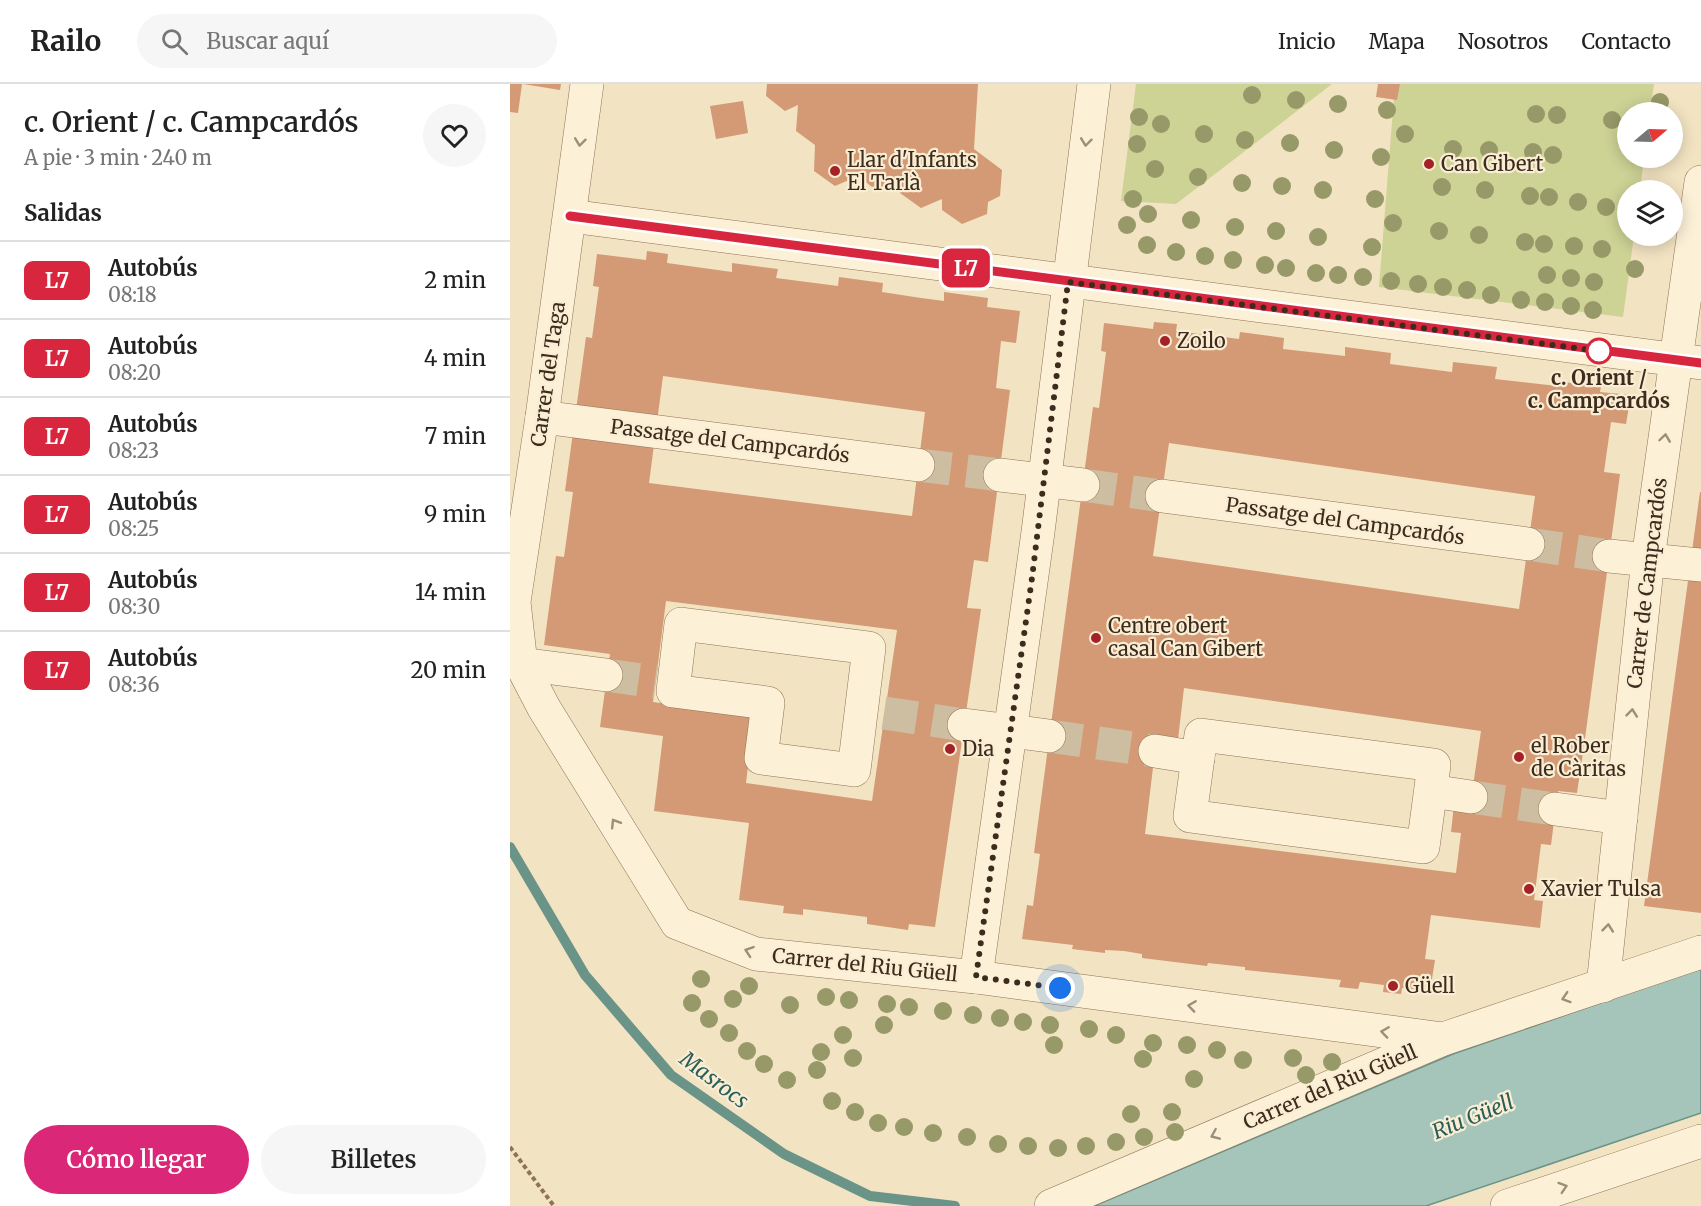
<!DOCTYPE html>
<html lang="es">
<meta charset="utf-8">
<style>
:root{--surface:#fff;--page:#f6f6f6;--text:#222;--muted:#767676;--line:#e0e0e0;--accent:#db2777}
body{margin:0;font-family:Merriweather,serif;background:var(--page);color:var(--text);height:100vh;display:flex;flex-direction:column;font-size:22px;white-space:nowrap}
*{box-sizing:border-box;margin:0}
p{font-size:20px;color:var(--muted)}
.icon{flex:none;width:33px;height:33px;fill:none;stroke:currentColor;stroke-width:2;stroke-linecap:round;stroke-linejoin:round}
.map{position:relative;flex:1;overflow:hidden}
.side{display:flex;flex-direction:column;background:var(--surface);width:510px}
.side>*{flex:none}
.badge{padding:0 12px;border-radius:9px;font-size:21px;line-height:39px}
.needle{width:39px;rotate:71deg}
.fabs{position:absolute;left:1107px;top:18px;display:grid;gap:12px}
.fabs a{display:grid;place-items:center;width:66px;height:66px;border-radius:50%;background:var(--surface);box-shadow:0 3px 15px #0003;font-size:30px}
.you{position:absolute;width:30px;height:30px;margin:-15px;border:4px solid #fff;border-radius:50%;background:#1a73e8;box-shadow:0 0 0 9px #1a73e833}
.map>.badge{position:absolute;translate:-50% -50%;box-shadow:0 0 0 3px #fff}
h2{padding:0 24px;font-size:22px;line-height:54px}
.round{display:grid;place-items:center;flex:none;width:63px;height:63px;border-radius:32px;background:var(--page)}
.summary{display:flex;align-items:center;justify-content:space-between;height:102px;padding:0 24px}
h1{font-size:28px;font-weight:600;line-height:45px}
.button{display:flex;gap:12px;margin-top:auto;padding:12px 24px}
.button a{flex:1;height:69px;border-radius:36px;background:var(--accent);color:#fff;font-size:24px;font-weight:600;line-height:69px;text-align:center}
.button a+a{background:var(--page);color:var(--text)}
ul{padding:0;list-style:none}
li{display:flex;align-items:center;gap:18px;height:78px;padding:0 24px;border-top:2px solid var(--line)}
li div{flex:1}
li b{display:block;font-size:22px}
li em{font-style:normal}
li .badge{min-width:66px;font-weight:700;text-align:center}
header{display:flex;align-items:center;gap:36px;box-sizing:border-box;height:84px;padding:0 30px;background:var(--surface);border-bottom:2px solid var(--line)}
header strong{font-size:28px}
nav{display:flex;gap:33px;margin-inline-start:auto;font-size:21px}
.search{width:420px;height:54px;background:var(--page);display:flex;align-items:center;gap:15px;box-sizing:border-box;padding:0 21px;border-radius:33px;color:var(--muted);font-size:22px}
main{display:flex;flex:1;min-height:0}
.map>svg:first-child{display:block}
</style>
<header>
<strong>Railo</strong>
<div class="search"><svg class="icon" aria-label="search" viewBox="0 0 24 24"><circle cx="10" cy="10" r="6"/><path d="M15 15l6 6"/></svg>Buscar aquí</div>
<nav><a>Inicio</a><a>Mapa</a><a>Nosotros</a><a>Contacto</a></nav>
</header>
<main>
<section class="side">
<div class="summary"><div><h1>c. Orient / c. Campcardós</h1><p>A pie · 3 min · 240 m</p></div><a class="round"><svg class="icon" aria-label="heart" viewBox="0 0 24 24"><path d="M12 20l-8-8c-3-5 5-10 8-4 3-6 11-1 8 4z"/></svg></a></div>
<h2>Salidas</h2>
<ul>
<li><span class="badge" style="background:#d7263d;color:#fff">L7</span><div><b>Autobús</b><p>08:18</p></div><em>2 min</em></li>
<li><span class="badge" style="background:#d7263d;color:#fff">L7</span><div><b>Autobús</b><p>08:20</p></div><em>4 min</em></li>
<li><span class="badge" style="background:#d7263d;color:#fff">L7</span><div><b>Autobús</b><p>08:23</p></div><em>7 min</em></li>
<li><span class="badge" style="background:#d7263d;color:#fff">L7</span><div><b>Autobús</b><p>08:25</p></div><em>9 min</em></li>
<li><span class="badge" style="background:#d7263d;color:#fff">L7</span><div><b>Autobús</b><p>08:30</p></div><em>14 min</em></li>
<li><span class="badge" style="background:#d7263d;color:#fff">L7</span><div><b>Autobús</b><p>08:36</p></div><em>20 min</em></li>
</ul>
<div class="button"><a>Cómo llegar</a><a>Billetes</a></div>
</section>
<div class="map">
<svg width="1191" height="1122" viewBox="0 0 1191 1122">
<rect width="100%" height="100%" fill="#f2e3c2"/>
<!-- green -->
<g fill="#cdd295">
<polygon points="626,0 822,0 666,120 611,117"/>
<polygon points="885,0 1144,0 1140,28 1118,28 1118,74 1134,74 1130,106 1118,106 1118,152 1124,152 1113,233 869,203"/>
</g>
<!-- water -->
<polygon fill="#a5c5ba" stroke="#6b9489" stroke-width="1.5" points="1191,884 1191,1029 916,1122 584,1122 943,970"/>
<g fill="none" stroke-linecap="round" stroke-linejoin="round">
<!-- stream -->
<polyline stroke="#6b9489" stroke-width="10" points="0,763 75,891 161,991 274,1070 360,1112 445,1122"/>
</g>
<!-- building -->
<g fill="#d49975" fill-rule="evenodd">
<polygon points="0,0 12,0 8,29 0,28"/>
<polygon points="13,0 51,0 50,6"/>
<polygon points="257,0 468,0 464,65 492,86 490,112 478,118 477,130 452,140 432,126 432,115 411,124 390,109 391,95 366,106 348,92 325,102 304,87 305,61 286,47 288,21 275,27 256,12"/>
<polygon points="868,0 890,0 887,16 866,13"/>
<polygon points="233,17 238,49 206,55 200,22"/>
<path d="M137 167 158 170 157 179 222 188V179L268 185 266 194 328 202 329 193 373 199 372 208 411 214 434 217V208L478 214 477 223 510 227 506 259 491 257 486 304 500 306 478 478 464 476 457 524 471 525 425 843 399 840 398 846 357 840V833L293 825V831L273 829 274 822 229 816 239 739 144 727 153 652 90 643 100 570 34 561 46 472 54 473 63 408 55 407 76 253 82 254 89 203 83 202 87 170 136 176ZM153 292 415 328 402 432 139 399ZM156 517 387 546 362 717 236 699 244 632 143 618Z"/>
<path d="M644 238 667 240 666 247 729 255 730 248 774 254 773 265 835 272V263L881 269 880 280 942 288 943 278 987 283 985 295 1047 302V297L1091 303 1090 308 1121 311 1116 340 1101 338 1094 388 1110 390 1074 662 1067 709 1048 707 1041 761 1031 760 1024 816 1033 817 1030 844 921 831 915 875 925 876 920 907 892 904 891 910 873 908 874 901 850 898 848 905 829 903 831 896 735 886V883L698 879 697 882 632 874V870L614 867 595 866V869L562 865 563 861 512 855 517 821 523 822 530 770 524 769 583 323 589 324 596 268 591 267 594 239 643 245ZM659 359 1025 412 1009 525 643 472ZM674 604 971 647 960 723 944 721 941 748 951 749 946 789 635 750 645 667 667 664Z"/>
<polygon points="1190,408 1191,408 1191,829 1134,822"/>
</g>
<g fill="none" stroke-linecap="round" stroke-linejoin="round">
<!-- minor-tunnel -->
<g stroke="#cebea1" stroke-width="33" stroke-dasharray="33 16" stroke-linecap="butt">
<polyline points="408,381 490,391"/>
<polyline points="573,401 652,412"/>
<polyline points="1018,460 1099,472"/>
<polyline points="96,591 146,598"/>
<polyline points="374,629 454,641"/>
<polyline points="539,652 645,667"/>
<polyline points="961,713 1045,725"/>
</g>
<defs>
<g id="minor">
<polyline points="60,132 1191,279"/>
<polyline points="32,333 408,381"/>
<polyline points="490,391 573,401"/>
<polyline points="652,412 1018,460"/>
<polyline points="1099,472 1191,481"/>
<polygon points="171,540 359,564 344,686 251,674 258,619 163,607"/>
<polyline points="0,571 11,580 34,624 167,839 246,870 466,893 933,955"/>
<polyline points="11,580 4,518 32,333 77,0"/>
<polyline points="11,580 96,591"/>
<polyline points="454,641 539,652"/>
<polygon points="691,651 924,681 913,763 680,732"/>
<polyline points="645,667 688,674"/>
<polyline points="921,707 961,713"/>
<polyline points="1045,725 1111,734"/>
<polyline points="466,893 528,448 584,0"/>
<polyline points="1093,902 1138,475 1191,98"/>
<polyline points="541,1122 933,955 1191,868"/>
<polyline points="997,1122 1191,1057"/>
</g>
</defs>
<!-- minor casing -->
<use href="#minor" stroke="#8f7357" stroke-width="34"/>
<!-- path -->
<polyline stroke="#8f7357" stroke-width="4" stroke-dasharray="4.5 3" stroke-linecap="butt" points="0,1063 44,1122"/>
<!-- minor -->
<use href="#minor" stroke="#fcf0d7" stroke-width="33"/>
</g>
<!-- trees -->
<g fill="#989969">
<circle cx="742" cy="11" r="9"/>
<circle cx="786" cy="16" r="9"/>
<circle cx="1150" cy="18" r="9"/>
<circle cx="828" cy="20" r="9"/>
<circle cx="877" cy="26" r="9"/>
<circle cx="1026" cy="30" r="9"/>
<circle cx="1047" cy="31" r="9"/>
<circle cx="629" cy="33" r="9"/>
<circle cx="1102" cy="36" r="9"/>
<circle cx="651" cy="40" r="9"/>
<circle cx="694" cy="50" r="9"/>
<circle cx="895" cy="50" r="9"/>
<circle cx="735" cy="56" r="9"/>
<circle cx="780" cy="59" r="9"/>
<circle cx="627" cy="60" r="9"/>
<circle cx="943" cy="65" r="9"/>
<circle cx="824" cy="66" r="9"/>
<circle cx="979" cy="66" r="9"/>
<circle cx="1023" cy="68" r="9"/>
<circle cx="1043" cy="71" r="9"/>
<circle cx="871" cy="73" r="9"/>
<circle cx="645" cy="85" r="9"/>
<circle cx="688" cy="93" r="9"/>
<circle cx="732" cy="99" r="9"/>
<circle cx="772" cy="102" r="9"/>
<circle cx="932" cy="103" r="9"/>
<circle cx="813" cy="106" r="9"/>
<circle cx="975" cy="106" r="9"/>
<circle cx="1020" cy="112" r="9"/>
<circle cx="1039" cy="113" r="9"/>
<circle cx="623" cy="115" r="9"/>
<circle cx="865" cy="115" r="9"/>
<circle cx="1068" cy="118" r="9"/>
<circle cx="1096" cy="123" r="9"/>
<circle cx="638" cy="130" r="9"/>
<circle cx="681" cy="136" r="9"/>
<circle cx="883" cy="139" r="9"/>
<circle cx="617" cy="141" r="9"/>
<circle cx="725" cy="143" r="9"/>
<circle cx="766" cy="147" r="9"/>
<circle cx="929" cy="147" r="9"/>
<circle cx="969" cy="151" r="9"/>
<circle cx="808" cy="153" r="9"/>
<circle cx="1015" cy="158" r="9"/>
<circle cx="1034" cy="160" r="9"/>
<circle cx="637" cy="161" r="9"/>
<circle cx="1064" cy="162" r="9"/>
<circle cx="862" cy="163" r="9"/>
<circle cx="1092" cy="165" r="9"/>
<circle cx="666" cy="168" r="9"/>
<circle cx="695" cy="172" r="9"/>
<circle cx="723" cy="176" r="9"/>
<circle cx="755" cy="181" r="9"/>
<circle cx="776" cy="184" r="9"/>
<circle cx="1125" cy="185" r="9"/>
<circle cx="806" cy="189" r="9"/>
<circle cx="828" cy="191" r="9"/>
<circle cx="1037" cy="191" r="9"/>
<circle cx="853" cy="193" r="9"/>
<circle cx="1061" cy="194" r="9"/>
<circle cx="881" cy="197" r="9"/>
<circle cx="1084" cy="198" r="9"/>
<circle cx="908" cy="200" r="9"/>
<circle cx="933" cy="203" r="9"/>
<circle cx="957" cy="206" r="9"/>
<circle cx="981" cy="211" r="9"/>
<circle cx="1011" cy="216" r="9"/>
<circle cx="1035" cy="218" r="9"/>
<circle cx="1061" cy="222" r="9"/>
<circle cx="1083" cy="226" r="9"/>
<circle cx="191" cy="895" r="9"/>
<circle cx="239" cy="902" r="9"/>
<circle cx="316" cy="913" r="9"/>
<circle cx="223" cy="915" r="9"/>
<circle cx="339" cy="916" r="9"/>
<circle cx="182" cy="919" r="9"/>
<circle cx="377" cy="920" r="9"/>
<circle cx="280" cy="921" r="9"/>
<circle cx="399" cy="923" r="9"/>
<circle cx="433" cy="927" r="9"/>
<circle cx="463" cy="931" r="9"/>
<circle cx="490" cy="934" r="9"/>
<circle cx="199" cy="935" r="9"/>
<circle cx="513" cy="938" r="9"/>
<circle cx="374" cy="941" r="9"/>
<circle cx="540" cy="941" r="9"/>
<circle cx="579" cy="945" r="9"/>
<circle cx="219" cy="949" r="9"/>
<circle cx="333" cy="951" r="9"/>
<circle cx="606" cy="951" r="9"/>
<circle cx="643" cy="959" r="9"/>
<circle cx="544" cy="961" r="9"/>
<circle cx="677" cy="961" r="9"/>
<circle cx="707" cy="966" r="9"/>
<circle cx="237" cy="967" r="9"/>
<circle cx="311" cy="968" r="9"/>
<circle cx="343" cy="974" r="9"/>
<circle cx="783" cy="974" r="9"/>
<circle cx="633" cy="975" r="9"/>
<circle cx="733" cy="976" r="9"/>
<circle cx="822" cy="978" r="9"/>
<circle cx="254" cy="980" r="9"/>
<circle cx="307" cy="986" r="9"/>
<circle cx="796" cy="991" r="9"/>
<circle cx="684" cy="995" r="9"/>
<circle cx="277" cy="996" r="9"/>
<circle cx="322" cy="1017" r="9"/>
<circle cx="345" cy="1028" r="9"/>
<circle cx="662" cy="1028" r="9"/>
<circle cx="621" cy="1030" r="9"/>
<circle cx="368" cy="1039" r="9"/>
<circle cx="394" cy="1043" r="9"/>
<circle cx="665" cy="1048" r="9"/>
<circle cx="423" cy="1049" r="9"/>
<circle cx="457" cy="1053" r="9"/>
<circle cx="634" cy="1053" r="9"/>
<circle cx="606" cy="1058" r="9"/>
<circle cx="488" cy="1060" r="9"/>
<circle cx="518" cy="1062" r="9"/>
<circle cx="576" cy="1062" r="9"/>
<circle cx="548" cy="1064" r="9"/>
</g>
<!-- one-way arrows -->
<defs><path id="oneway-chevron" d="M-2-3.5L2.5 0L-2 3.5" fill="none" stroke-width="1.6" stroke-linecap="round" stroke-linejoin="round" transform="scale(1.5)"/></defs>
<g stroke="#9c8e7a">
<use href="#oneway-chevron" transform="translate(70 58) rotate(97)"/>
<use href="#oneway-chevron" transform="translate(576 58) rotate(97)"/>
<use href="#oneway-chevron" transform="translate(1155 354) rotate(-82)"/>
<use href="#oneway-chevron" transform="translate(1122 629) rotate(-84)"/>
<use href="#oneway-chevron" transform="translate(105 739) rotate(-122)"/>
<use href="#oneway-chevron" transform="translate(1098 844) rotate(-84)"/>
<use href="#oneway-chevron" transform="translate(239 867) rotate(-161)"/>
<use href="#oneway-chevron" transform="translate(1056 914) rotate(162)"/>
<use href="#oneway-chevron" transform="translate(682 922) rotate(-172)"/>
<use href="#oneway-chevron" transform="translate(875 948) rotate(-172)"/>
<use href="#oneway-chevron" transform="translate(705 1051) rotate(157)"/>
<use href="#oneway-chevron" transform="translate(1053 1103) rotate(-18)"/>
</g>
<g fill="none" stroke-linecap="round" stroke-linejoin="round">
<defs>
<polyline id="line" points="60,132 1191,279"/>
</defs>
<!-- line casing -->
<use href="#line" stroke="#fff" stroke-width="14"/>
<!-- line -->
<use href="#line" stroke="#d7263d" stroke-width="9"/>
<!-- walk -->
<polyline stroke="#3d2b1d" stroke-width="6" stroke-dasharray="0 10.8" points="550,904 466,893 522,494 558,198 1089,267"/>
</g>
<!-- markers -->
<g fill="#a42126" stroke="#f9edd3" stroke-width="2">
<circle cx="919" cy="80" r="6"/>
<circle cx="325" cy="87" r="6"/>
<circle cx="655" cy="257" r="6"/>
<circle cx="586" cy="554" r="6"/>
<circle cx="440" cy="665" r="6"/>
<circle cx="1009" cy="673" r="6"/>
<circle cx="1019" cy="805" r="6"/>
<circle cx="883" cy="902" r="6"/>
</g>
<circle fill="#fff" stroke="#d7263d" stroke-width="3" cx="1089" cy="267" r="12"/>
<g text-anchor="middle" stroke-width="4.5" stroke-linejoin="round" paint-order="stroke">
<!-- poi labels -->
<g font-size="20" fill="#3d2b1d" stroke="#f9edd3" text-anchor="start">
<text x="337" y="83">Llar d'Infants<tspan x="337" dy="23">El Tarlà</tspan></text>
<text x="931" y="87">Can Gibert</text>
<text x="667" y="264">Zoilo</text>
<text x="598" y="549">Centre obert<tspan x="598" dy="23">casal Can Gibert</tspan></text>
<text x="1021" y="669">el Rober<tspan x="1021" dy="23">de Càritas</tspan></text>
<text x="452" y="672">Dia</text>
<text x="1031" y="812">Xavier Tulsa</text>
<text x="895" y="909">Güell</text>
</g>
<!-- street labels -->
<g font-size="20" fill="#3d2b1d" stroke="#f9edd3">
<text transform="translate(38 290) rotate(-82)" y="7">Carrer del Taga</text>
<text transform="translate(220 357) rotate(7)" y="7">Passatge del Campcardós</text>
<text transform="translate(835 437) rotate(8)" y="7">Passatge del Campcardós</text>
<text transform="translate(1137 499) rotate(-83)" y="7">Carrer de Campcardós</text>
<text transform="translate(355 881) rotate(6)" y="7">Carrer del Riu Güell</text>
<text transform="translate(820 1003) rotate(-23)" y="7">Carrer del Riu Güell</text>
</g>
<!-- stop labels -->
<g font-size="20" font-weight="bold" fill="#3d2b1d" stroke="#f9edd3">
<text x="1089" y="301">c. Orient /<tspan x="1089" dy="23">c. Campcardós</tspan></text>
</g>
<!-- water labels -->
<g font-size="21" font-style="italic" fill="#2b5e59" stroke="#f9edd3">
<text transform="translate(204 996) rotate(37)" y="7">Masrocs</text>
<text transform="translate(963 1033) rotate(-22)" y="7">Riu Güell</text>
</g>
</g>
</svg>
<div class="fabs">
<a><svg class="needle" viewBox="-14 -14 28 28"><path d="M0-13l5 13h-10z" fill="#e53935"/><path d="M0 13l5-13h-10z" fill="#767676"/></svg></a>
<a><svg class="icon" aria-label="layers" viewBox="0 0 24 24"><path d="M12 4l9 5-9 5-9-5zM3 14l9 5 9-5"/></svg></a>
</div>
<div class="you" style="left:550px;top:904px"></div>
<b class="badge" style="left:456px;top:184px;background:#d7263d;color:#fff">L7</b>
</div>
</main>
